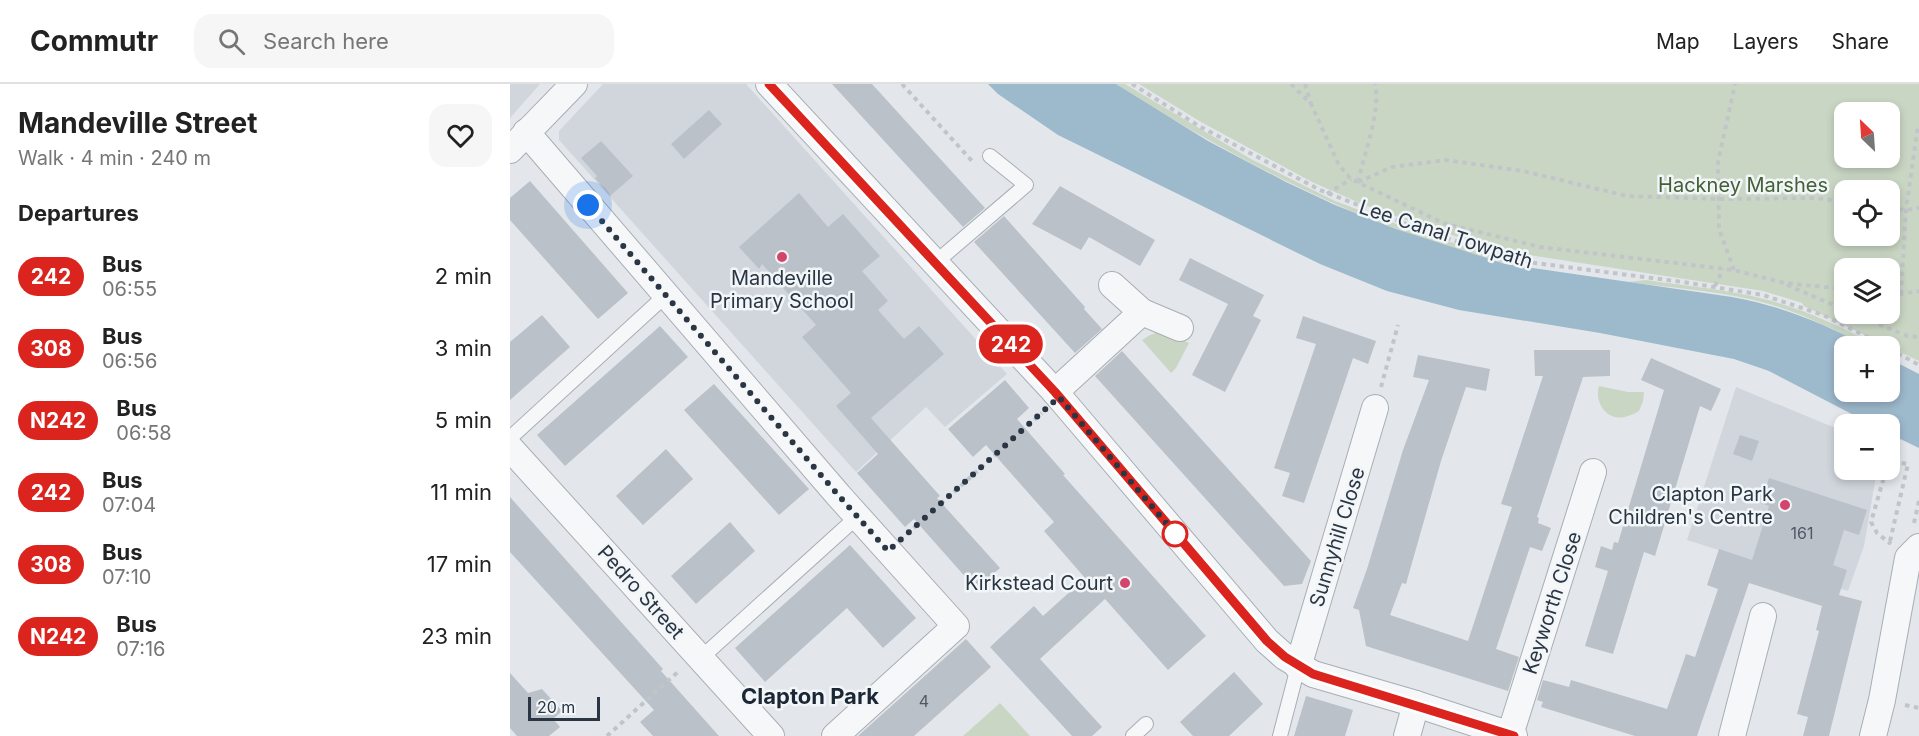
<!DOCTYPE html>
<meta charset="utf-8">
<style>
:root{--surface:#fff;--page:#f6f6f6;--text:#222;--muted:#767676;--line:#e0e0e0}
body{margin:0;font-family:Inter,sans-serif;background:var(--page);color:var(--text);height:100vh;display:flex;flex-direction:column;font-size:22px;white-space:nowrap}
*{box-sizing:border-box;margin:0}
p{font-size:20px;color:var(--muted)}
.icon{flex:none;width:33px;height:33px;fill:none;stroke:currentColor;stroke-width:2;stroke-linecap:round;stroke-linejoin:round}
.map{position:relative;flex:1;overflow:hidden}
.details{display:flex;flex-direction:column;background:var(--surface);width:510px}
.details>*{flex:none}
.badge{padding:0 12px;border-radius:20px;font-size:21px;line-height:39px}
.needle{width:39px;rotate:335deg}
.controls{position:absolute;left:1324px;top:18px;display:grid;gap:12px}
.controls a{display:grid;place-items:center;width:66px;height:66px;border-radius:12px;background:var(--surface);box-shadow:0 3px 9px #0003;font-size:30px}
.scale{position:absolute;left:18px;bottom:15px;width:72px;box-sizing:border-box;padding-left:6px;border:3px solid #2a3644;border-top:0;font-size:16px;line-height:21px;white-space:nowrap;color:#2a3644;-webkit-text-stroke:4px #f3f6f8;paint-order:stroke}
.you{position:absolute;width:30px;height:30px;margin:-15px;border:4px solid #fff;border-radius:50%;background:#1a73e8;box-shadow:0 0 0 9px #1a73e833}
.map>.badge{position:absolute;translate:-50% -50%;box-shadow:0 0 0 3px #fff}
h2{padding:0 18px;font-size:22px;line-height:54px}
.round{display:grid;place-items:center;flex:none;width:63px;height:63px;border-radius:18px;background:var(--page)}
.summary{display:flex;align-items:center;justify-content:space-between;height:102px;padding:0 18px}
h1{font-size:28px;font-weight:700;line-height:45px}
ul{padding:0;list-style:none}
li{display:flex;align-items:center;gap:18px;height:72px;padding:0 18px}
li div{flex:1}
li b{display:block;font-size:22px}
li em{font-style:normal}
li .badge{min-width:66px;font-weight:700;text-align:center}
header{display:flex;align-items:center;gap:36px;box-sizing:border-box;height:84px;padding:0 30px;background:var(--surface);border-bottom:2px solid var(--line)}
header strong{font-size:28px}
nav{display:flex;gap:33px;margin-inline-start:auto;font-size:21px}
.search{width:420px;height:54px;background:var(--page);display:flex;align-items:center;gap:15px;box-sizing:border-box;padding:0 21px;border-radius:18px;color:var(--muted);font-size:22px}
main{display:flex;flex:1;min-height:0}
.map>svg:first-child{display:block}
</style>
<header>
<strong>Commutr</strong>
<div class="search"><svg class="icon" aria-label="search" viewBox="0 0 24 24"><circle cx="10" cy="10" r="6"/><path d="M15 15l6 6"/></svg>Search here</div>
<nav><a>Map</a><a>Layers</a><a>Share</a></nav>
</header>
<main>
<section class="details">
<div class="summary"><div><h1>Mandeville Street</h1><p>Walk · 4 min · 240 m</p></div><a class="round"><svg class="icon" aria-label="heart" viewBox="0 0 24 24"><path d="M12 20l-8-8c-3-5 5-10 8-4 3-6 11-1 8 4z"/></svg></a></div>
<h2>Departures</h2>
<ul>
<li><span class="badge" style="background:#dc241f;color:#fff">242</span><div><b>Bus</b><p>06:55</p></div><em>2 min</em></li>
<li><span class="badge" style="background:#dc241f;color:#fff">308</span><div><b>Bus</b><p>06:56</p></div><em>3 min</em></li>
<li><span class="badge" style="background:#dc241f;color:#fff">N242</span><div><b>Bus</b><p>06:58</p></div><em>5 min</em></li>
<li><span class="badge" style="background:#dc241f;color:#fff">242</span><div><b>Bus</b><p>07:04</p></div><em>11 min</em></li>
<li><span class="badge" style="background:#dc241f;color:#fff">308</span><div><b>Bus</b><p>07:10</p></div><em>17 min</em></li>
<li><span class="badge" style="background:#dc241f;color:#fff">N242</span><div><b>Bus</b><p>07:16</p></div><em>23 min</em></li>
</ul>
</section>
<div class="map">
<svg width="1409" height="652" viewBox="0 0 1409 652">
<rect width="100%" height="100%" fill="#e3e7eb"/>
<!-- built -->
<g fill="#d1d6dd">
<polygon points="0,0 30,0 0,34"/>
<polygon points="93,0 236,0 497,290 435,343 416,323 346,388 49,56 49,47"/>
<polygon points="1226,303 1335,348 1335,386 1367,386 1354,462 1338,507 1177,456"/>
</g>
<!-- green -->
<g fill="#cad6c4" fill-rule="evenodd">
<path d="M606 0H615L741 75 825 117 908 148 991 174 1006 181C976 177 947 165 918 156 807 119 705 63 606 0Z"/>
<path d="M629 0H1409V277L1294 222 1292 219 1253 207 993 167 910 141 852 120 802 98 691 38ZM1335 28H1380V74H1335ZM1380 106V152H1335V106ZM1335 184H1380V230H1335Z"/>
<path d="M1136 196C1175 202 1216 205 1254 215 1294 225 1331 243 1368 262H1357C1325 246 1294 230 1259 220 1214 207 1164 204 1118 198Z"/>
<polygon points="649,248 659,250 679,259 666,284 661,289 632,256 640,251"/>
<path d="M1089 302 1118 308H1134L1133 317 1129 327C1122 331 1113 335 1105 333 1092 330 1085 314 1089 302Z"/>
<polygon points="490,619 520,652 453,652"/>
</g>
<!-- water -->
<path fill="#9db9cc" d="M478 0H606L698 57 776 98 825 121 886 145 995 180 1222 213C1272 222 1312 239 1357 262H1335V308H1380V275L1409 290V364L1380 350V340H1361L1259 287 1224 275 1090 249 949 226 877 207 810 180 548 51 488 10Z"/>
<!-- building -->
<g fill="#bac1c9">
<polygon points="322,0 362,0 475,124 453,143"/>
<polygon points="199,26 212,40 174,75 161,60"/>
<polygon points="91,57 123,92 100,112 85,94 87,92 71,74"/>
<polygon points="20,97 118,209 88,235 0,136 0,114"/>
<polygon points="550,102 645,156 630,182 579,153 571,166 522,140"/>
<polygon points="289,109 318,143 333,130 370,172 352,187 378,217 368,226 394,255 409,242 434,270 361,334 430,412 427,414 490,484 466,505 404,435 395,443 347,389 368,370 326,322 341,309 292,253 306,241 252,180 249,185 229,163"/>
<polygon points="494,132 575,223 574,225 592,245 565,269 464,158"/>
<polygon points="680,174 754,211 743,232 751,236 715,308 682,291 718,220 669,196"/>
<polygon points="32,231 60,263 0,316 0,258"/>
<polygon points="793,232 866,257 858,280 843,274 794,419 772,412 780,389 764,384 806,260 786,254"/>
<polygon points="150,242 178,273 55,382 27,351"/>
<polygon points="1024,266 1100,266 1100,292 1073,293 1027,433 1029,434 1028,439 1041,444 1032,467 1020,463 986,565 1009,573 998,607 856,562 849,526 843,524 857,485 893,366 919,296 903,293 908,271 980,285 976,307 956,303 931,377 896,500 892,499 880,531 958,557 1002,423 991,420 1033,292 1025,292"/>
<polygon points="612,267 801,477 792,500 774,502 585,292"/>
<polygon points="1141,274 1211,305 1201,327 1190,322 1145,472 1134,468 1103,570 1075,562 1098,487 1085,483 1091,462 1102,466 1104,458 1108,459 1154,306 1131,296"/>
<polygon points="495,296 519,324 507,335 555,390 553,391 696,552 658,586 595,515 530,575 592,643 582,652 562,652 480,563 524,522 533,532 575,494 534,447 544,438 476,361 463,373 438,345"/>
<polygon points="204,300 299,405 269,431 174,326"/>
<polygon points="1230,351 1249,357 1242,377 1223,370"/>
<polygon points="156,365 183,395 133,441 106,412"/>
<polygon points="1259,394 1357,426 1349,451 1334,446 1323,481 1337,486 1329,511 1352,517 1319,652 1293,652 1298,633 1287,630 1309,547 1306,546 1312,522 1239,499 1187,652 1125,652 1031,623 1033,618 1027,616 1033,596 1059,603 1061,596 1157,625 1176,570 1185,573 1208,505 1197,501 1209,465 1242,476 1259,422 1251,419"/>
<polygon points="0,413 153,585 151,587 209,652 143,652 130,638 144,626 0,468"/>
<polygon points="220,438 245,467 186,520 161,492"/>
<polygon points="340,461 406,534 373,564 337,524 255,598 225,564"/>
<polygon points="456,555 481,583 404,652 348,652"/>
<polygon points="724,588 753,620 719,652 683,652 670,638"/>
<polygon points="0,589 18,609 32,605 52,627 43,635 50,643 39,652 7,652 0,644"/>
<polygon points="796,612 843,626 835,652 784,652"/>
</g>
<g fill="none" stroke-linecap="round" stroke-linejoin="round">
<defs>
<g id="lane">
<polyline points="425,179 516,101 480,72"/>
<polyline points="0,354 156,211"/>
<polyline points="191,574 347,433"/>
<polyline points="623,652 636,640"/>
<polyline points="770,652 788,583"/>
</g>
<g id="street">
<polyline points="259,0 545,308 757,557 775,573 803,590 906,620 1004,652"/>
<polyline points="16,48 329,412 446,542 325,652"/>
<polyline points="0,66 64,0"/>
<polyline points="602,201 632,228 670,244"/>
<polyline points="545,308 632,228"/>
<polyline points="0,364 261,652"/>
<polyline points="788,583 865,324"/>
<polyline points="1000,651 1083,388"/>
<polyline points="897,652 906,620"/>
<polyline points="1222,652 1253,532"/>
<polyline points="1363,652 1372,616 1398,474 1409,463"/>
</g>
</defs>
<!-- lane casing -->
<use href="#lane" stroke="#a8aeb6" stroke-width="16"/>
<!-- street casing -->
<use href="#street" stroke="#a8aeb6" stroke-width="28"/>
<!-- path -->
<g stroke="#c1c5ca" stroke-width="4" stroke-dasharray="4.5 4.5" stroke-linecap="butt">
<polyline points="392,0 462,77"/>
<polyline points="622,0 689,42 810,106 909,145 970,165 1025,179 1173,198 1253,211 1313,231 1375,262"/>
<polyline points="781,0 801,20 829,81 841,95 933,139 1030,163 1224,186 1274,199 1335,205"/>
<polyline points="795,0 801,20"/>
<polyline points="848,98 882,83 936,76 1013,87 1117,112 1209,115 1307,114 1335,118"/>
<path d="M848 98C854 69 871 28 865 0"/>
<polyline points="817,110 841,95"/>
<polyline points="1380,124 1396,126 1409,124"/>
<polyline points="1224,186 1209,145 1208,78 1225,0"/>
<polyline points="1277,201 1335,226"/>
<polyline points="1205,202 1213,185"/>
<polyline points="1380,209 1391,210 1409,207"/>
<polyline points="1391,210 1396,126 1408,41"/>
<polyline points="1344,230 1397,252 1409,253"/>
<polyline points="1380,265 1409,281"/>
<polyline points="871,303 888,241"/>
<polyline points="1376,386 1361,438 1367,449 1381,460"/>
<polyline points="1404,439 1409,417"/>
<polyline points="397,450 532,329"/>
<polyline points="1380,457 1398,380 1380,377"/>
<polyline points="1395,621 1409,624"/>
<polyline points="97,652 170,586"/>
</g>
<!-- lane -->
<use href="#lane" stroke="#f6f7f9" stroke-width="14"/>
<!-- street -->
<use href="#street" stroke="#f6f7f9" stroke-width="26"/>
</g>
<g fill="none" stroke-linecap="round" stroke-linejoin="round">
<defs>
<polyline id="line" points="259,0 545,308 757,557 775,573 803,590 1004,652"/>
</defs>
<!-- line casing -->
<use href="#line" stroke="#fff" stroke-width="14"/>
<!-- line -->
<use href="#line" stroke="#dc241f" stroke-width="9"/>
<!-- walk -->
<polyline stroke="#2a3644" stroke-width="6" stroke-dasharray="0 10.8" points="78,121 329,412 378,467 549,313 668,453 665,450"/>
</g>
<!-- markers -->
<g fill="#d3456b" stroke="#f3f6f8" stroke-width="2">
<circle cx="272" cy="173" r="6"/>
<circle cx="1275" cy="421" r="6"/>
<circle cx="615" cy="499" r="6"/>
</g>
<circle fill="#fff" stroke="#dc241f" stroke-width="3" cx="665" cy="450" r="12"/>
<g text-anchor="middle" stroke-width="5" stroke-linejoin="round" paint-order="stroke">
<!-- number labels -->
<g font-size="16" fill="#4e5965">
<text x="1292" y="455">161</text>
<text x="414" y="623">4</text>
</g>
<!-- park labels -->
<g font-size="20" fill="#436037" stroke="#f3f6f8">
<text x="1233" y="108">Hackney Marshes</text>
</g>
<!-- street labels -->
<g font-size="20" fill="#2a3644" stroke="#f3f6f8">
<text transform="translate(936 150) rotate(18)" y="7">Lee Canal Towpath</text>
<text transform="translate(827 453) rotate(-73)" y="7">Sunnyhill Close</text>
<text transform="translate(131 508) rotate(48)" y="7">Pedro Street</text>
<text transform="translate(1042 519) rotate(-72)" y="7">Keyworth Close</text>
</g>
<!-- poi labels -->
<g font-size="20" fill="#2a3644" stroke="#f3f6f8" text-anchor="end">
<text x="272" y="201" text-anchor="middle">Mandeville<tspan x="272" dy="23">Primary School</tspan></text>
<text x="1263" y="417">Clapton Park<tspan x="1263" dy="23">Children's Centre</tspan></text>
<text x="603" y="506">Kirkstead Court</text>
</g>
<!-- quarter labels -->
<g font-size="22" font-weight="bold" fill="#1c2735" stroke="#f3f6f8">
<text x="300" y="620">Clapton Park</text>
</g>
</g>
</svg>
<div class="controls">
<a><svg class="needle" viewBox="-14 -14 28 28"><path d="M0-13l5 13h-10z" fill="#e53935"/><path d="M0 13l5-13h-10z" fill="#767676"/></svg></a>
<a><svg class="icon" aria-label="locate" viewBox="0 0 24 24"><circle cx="12" cy="12" r="6"/><path d="M12 2v4M12 18v4M2 12h4M18 12h4"/></svg></a>
<a><svg class="icon" aria-label="layers" viewBox="0 0 24 24"><path d="M12 4l9 5-9 5-9-5zM3 14l9 5 9-5"/></svg></a>
<a>+</a>
<a>−</a>
</div>
<div class="scale">20 m</div>
<div class="you" style="left:78px;top:121px"></div>
<b class="badge" style="left:501px;top:260px;background:#dc241f;color:#fff">242</b>
</div>
</main>
